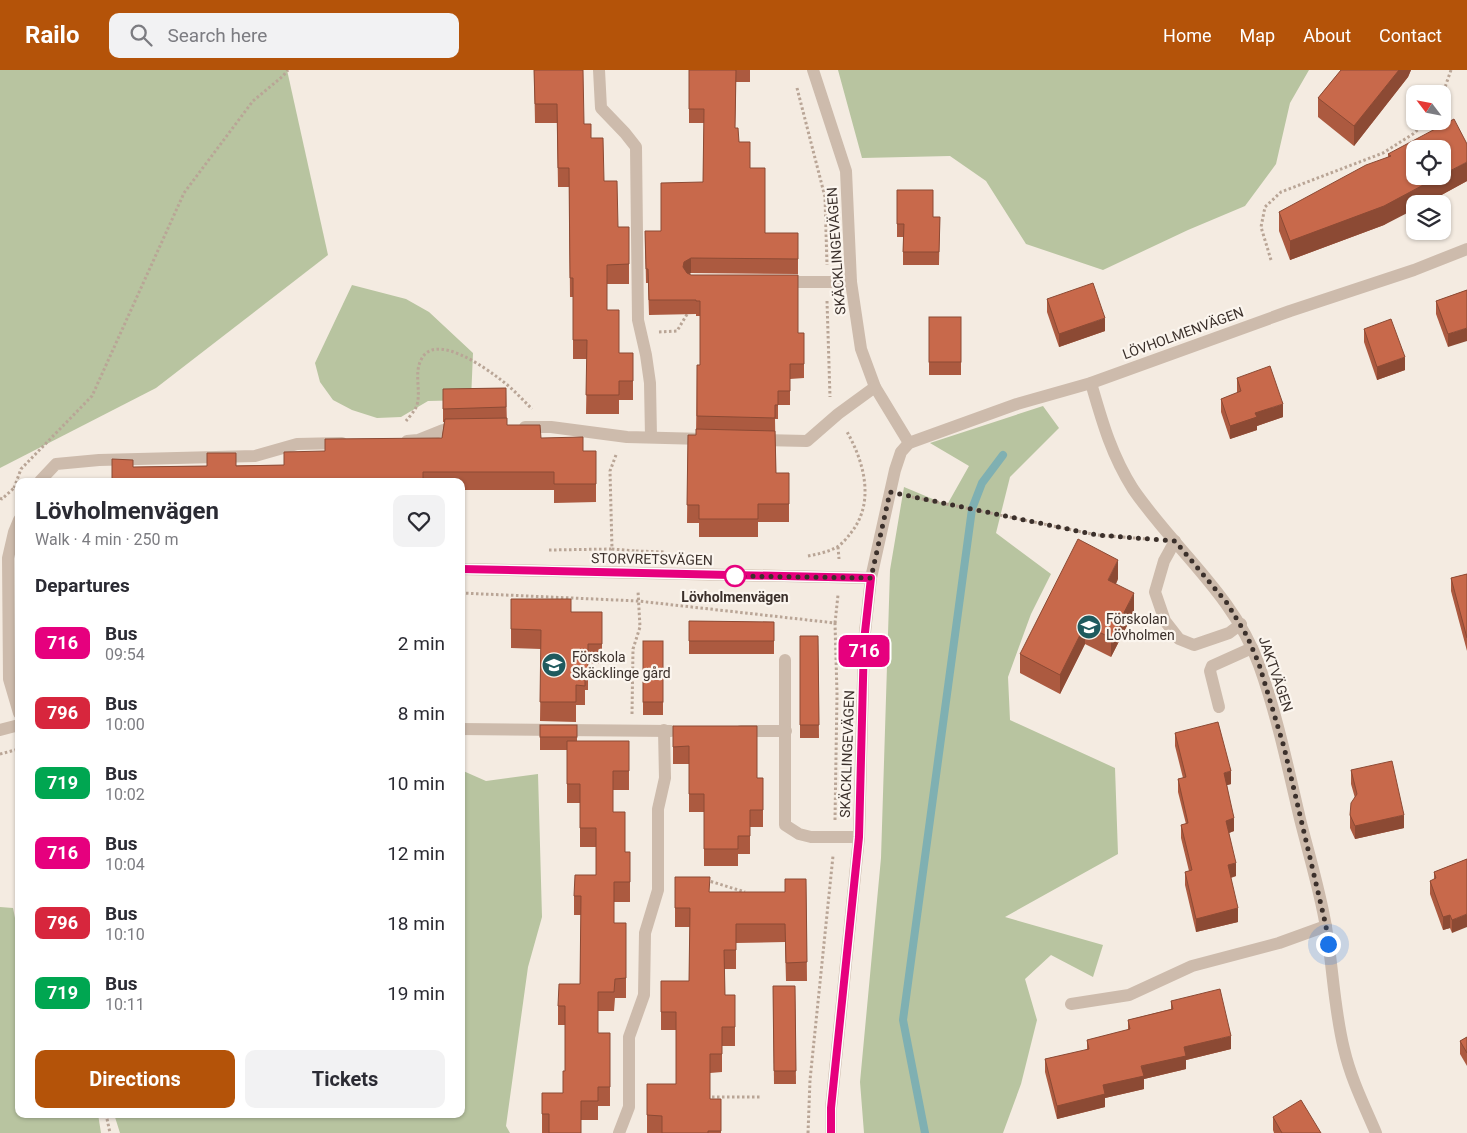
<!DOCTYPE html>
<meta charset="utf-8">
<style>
:root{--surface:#fff;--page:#f2f2f3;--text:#2b2b33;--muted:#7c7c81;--accent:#b45309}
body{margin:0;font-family:Roboto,sans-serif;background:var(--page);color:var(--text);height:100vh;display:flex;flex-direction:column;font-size:19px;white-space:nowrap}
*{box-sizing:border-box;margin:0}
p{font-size:16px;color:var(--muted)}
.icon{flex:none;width:28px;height:28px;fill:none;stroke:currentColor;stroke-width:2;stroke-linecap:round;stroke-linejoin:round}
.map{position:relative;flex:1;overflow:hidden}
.drawer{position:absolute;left:15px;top:408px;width:450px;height:640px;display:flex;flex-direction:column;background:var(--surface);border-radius:10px;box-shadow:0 1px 4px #0004}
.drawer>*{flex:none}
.badge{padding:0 10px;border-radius:8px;font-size:18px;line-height:32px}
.needle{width:32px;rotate:302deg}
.buttons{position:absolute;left:1406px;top:15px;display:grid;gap:10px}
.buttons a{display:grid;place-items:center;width:45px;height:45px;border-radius:10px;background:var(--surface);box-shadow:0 1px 4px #0004;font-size:25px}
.you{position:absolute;width:25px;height:25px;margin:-12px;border:4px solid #fff;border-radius:50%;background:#1a73e8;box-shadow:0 0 0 8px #1a73e833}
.map>.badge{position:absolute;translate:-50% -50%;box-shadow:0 0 0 2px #fff}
h2{padding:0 20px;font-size:19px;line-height:45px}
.round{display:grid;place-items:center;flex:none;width:52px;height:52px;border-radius:10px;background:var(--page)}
.summary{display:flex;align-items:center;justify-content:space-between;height:85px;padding:0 20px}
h1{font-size:24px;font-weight:700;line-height:38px}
.button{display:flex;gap:10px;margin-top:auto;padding:10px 20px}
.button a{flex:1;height:58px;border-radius:10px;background:var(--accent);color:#fff;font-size:20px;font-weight:700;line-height:58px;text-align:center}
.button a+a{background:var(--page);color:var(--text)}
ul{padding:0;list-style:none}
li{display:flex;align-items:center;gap:15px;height:70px;padding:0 20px}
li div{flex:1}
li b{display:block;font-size:19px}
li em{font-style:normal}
li .badge{min-width:55px;font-weight:700;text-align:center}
header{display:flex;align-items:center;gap:30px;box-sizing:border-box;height:70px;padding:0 25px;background:var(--accent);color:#fff}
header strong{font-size:24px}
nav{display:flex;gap:28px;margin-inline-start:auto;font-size:18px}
.search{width:350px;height:45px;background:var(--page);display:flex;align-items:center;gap:12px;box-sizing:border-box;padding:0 18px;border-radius:10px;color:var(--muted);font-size:19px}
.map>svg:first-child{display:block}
</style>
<header>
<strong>Railo</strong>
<div class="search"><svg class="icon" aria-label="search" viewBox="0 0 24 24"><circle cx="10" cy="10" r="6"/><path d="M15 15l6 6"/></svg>Search here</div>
<nav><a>Home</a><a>Map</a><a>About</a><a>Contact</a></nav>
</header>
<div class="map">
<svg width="1467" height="1063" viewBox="0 0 1467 1063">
<rect width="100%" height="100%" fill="#f4ebe1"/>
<!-- green -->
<g fill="#b8c4a0">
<polygon points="0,0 287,0 328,185 156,318 0,398"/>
<polygon points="838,0 1309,0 1290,33 1276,94 1245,136 1188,160 1103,200 1026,174 986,111 950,86 862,88"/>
<polygon points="352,215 406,229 429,242 473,283 471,330 428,331 401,347 377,348 352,340 333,330 320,312 315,293"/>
<polygon points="1043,336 1059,358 1010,407 996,463 1051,504 1031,544 1008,607 1010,650 1115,698 1118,784 1005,847 1103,875 1093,907 1051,885 1025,909 1037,950 1021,1014 1003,1063 864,1063 860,1012 881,788 890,500 904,417 947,435 969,396 930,373"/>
<polygon points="461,700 486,711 538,704 542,847 528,897 506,1056 510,1063 120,1063 114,1044 461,1044"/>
<polygon points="0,837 13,838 19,868 19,1044 98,1044 101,1063 0,1063"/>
</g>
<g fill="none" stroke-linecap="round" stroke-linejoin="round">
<!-- stream -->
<polyline stroke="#7fb0b2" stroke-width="8" points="925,1063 903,950 972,439 982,413 1003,385"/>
<!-- path -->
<g stroke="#b9a596" stroke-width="3" stroke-dasharray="2.5 2.5" stroke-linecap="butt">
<polyline points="797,18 825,127 827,195"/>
<polyline points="1442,26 1451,0"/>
<polyline points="1271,190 1261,157 1265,137 1281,122 1383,83 1413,64 1428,51"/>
<polyline points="827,231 830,327"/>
<polyline points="659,262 677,261 689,241"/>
<path d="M406 351C409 347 415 341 417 335 421 321 414 303 421 290 434 261 486 298 501 310 512 318 522 329 532 339"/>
<polyline points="616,385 610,401 612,479 636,481 636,482"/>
<polyline points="19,418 14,418 21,399 92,326 184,123 253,31 283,6 288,0"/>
<polyline points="907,426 1097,465 1147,469"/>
<polyline points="0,428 2,429 14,418"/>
<polyline points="838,477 839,489"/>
<polyline points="549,480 612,479"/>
<polyline points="636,481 665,482"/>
<path d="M808 486C818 484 828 482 837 477 842 474 847 468 850 464 876 433 864 391 846 360"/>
<polyline points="461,523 638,531 835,553 837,624 835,750"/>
<polyline points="835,553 838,525"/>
<polyline points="632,644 633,579 640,557 638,521"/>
<polyline points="0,684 19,679"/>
<polyline points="706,810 745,822"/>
<polyline points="707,1027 761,1027"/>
<polyline points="106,1044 110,1063"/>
<polyline points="808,1063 810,1010 833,786"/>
</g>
<!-- minor -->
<g stroke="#cdbbac" stroke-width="12">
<polyline points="599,0 601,38 625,63 636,77 638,250 646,285 650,313 651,367"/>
<polyline points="813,0 846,101 851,212 861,279 875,317 909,373"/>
<polyline points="781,212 851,212"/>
<path d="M1091 313C1102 351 1111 384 1133 419 1174 479 1234 525 1259 595 1277 645 1288 698 1300 749 1309 785 1320 821 1326 857 1333 898 1334 939 1344 979 1351 1009 1364 1035 1376 1063"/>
<polyline points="525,357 551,357 627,367 704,369"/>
<polyline points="759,370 807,371 838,344 875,317"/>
<polyline points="407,371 418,370 443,360 460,360"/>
<polyline points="40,411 56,394 99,390 255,386 297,374 342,373"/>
<polyline points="19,450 14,462 8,488 9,609 19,643"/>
<polyline points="1175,471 1164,491 1155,522 1165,551 1179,569 1194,575 1229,563 1241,554"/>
<polyline points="461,499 871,508"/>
<polyline points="785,590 785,755 799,764 811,767 859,767"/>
<polyline points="1219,637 1210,601 1212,596 1252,578"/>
<polyline points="461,659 671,661"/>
<polyline points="0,660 19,655"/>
<polyline points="741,661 786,661"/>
<polyline points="1071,934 1129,925 1192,896 1279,873 1326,856"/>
<polyline points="619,1063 629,1037 629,967 644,925 645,863 658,820 658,739 665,708 664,660"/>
<polyline points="831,1063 831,1038 859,767 864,571 871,508 895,400 901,382 909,373 1017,334 1091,313 1290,241 1414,200 1467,179"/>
</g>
</g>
<!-- wall -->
<g fill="#ac5a40">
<polygon points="534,0 584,54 591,68 618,157 629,157 629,214 607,214 607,240 619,283 633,283 633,330 619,330 619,344 586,344 587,289 573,289 573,227 570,227 569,117 558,117 557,53 535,53"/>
<polygon points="689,0 750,0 750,12 736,12 735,58 739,72 750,98 765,163 798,163 798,204 691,203 689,204 798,263 804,263 804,308 790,309 790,335 778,335 778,349 775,349 776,403 789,403 789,452 758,452 758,467 699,467 699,453 687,453 688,365 696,365 697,295 700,295 700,246 696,246 696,244 649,245 648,213 646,213 645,161 661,161 703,112 704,53 689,53"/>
<polygon points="1341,0 1411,0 1408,7 1354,76 1318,47 1318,28"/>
<polygon points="1388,84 1467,111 1425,134 1415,134 1384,155 1290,190 1279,161 1279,142 1388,87"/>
<polygon points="897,120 933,147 940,147 939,195 903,195 903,167 897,167"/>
<polygon points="1467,220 1448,277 1436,244 1436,231"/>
<polygon points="1047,229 1105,261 1059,277 1047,242"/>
<rect x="929" y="247" width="32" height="58"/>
<polygon points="1364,259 1405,300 1377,310 1364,272"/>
<polygon points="1237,308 1283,347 1257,356 1257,360 1230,369 1221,342 1221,329 1237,323"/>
<polygon points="506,318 507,355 541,368 583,381 596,381 596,432 554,433 554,420 461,420 461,411 112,411 133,397 284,395 325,381 442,368 444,352 443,352 443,319"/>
<polygon points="1467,504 1467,581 1451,521 1451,508"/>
<polygon points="1118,509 1116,514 1134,542 1111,587 1085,574 1060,624 1020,603 1020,584"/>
<polygon points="511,529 571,542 602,542 602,594 588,593 588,620 585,620 585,635 576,635 576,652 540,651 541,579 511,578"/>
<polygon points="689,551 774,552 774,584 689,584"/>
<polygon points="800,566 818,566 819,668 800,668"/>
<rect x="643" y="571" width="20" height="74"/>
<polygon points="540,655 577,655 577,671 629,671 629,720 613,720 613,742 625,782 630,782 630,832 614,832 614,853 626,853 626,928 615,928 614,941 598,941 598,963 610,963 610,1036 598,1036 598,1050 581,1050 581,1063 542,1063 542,1044 563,1023 565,1001 565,955 558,955 558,936 580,914 581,845 574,845 574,826 596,805 596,777 580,777 580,733 567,733 567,680 540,680"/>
<polygon points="673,656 757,708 763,708 763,757 750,757 750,784 738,784 738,796 704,796 704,742 689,742 689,694 673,694"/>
<polygon points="1175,663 1231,714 1227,715 1234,761 1229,763 1236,806 1231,808 1238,852 1196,862 1185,815 1185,802 1189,801 1181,768 1181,755 1186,754 1178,722 1178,709 1183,708 1175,676"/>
<polygon points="1351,700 1404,758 1355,769 1350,758 1350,745 1355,728 1351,714"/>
<polygon points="1467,789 1452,863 1450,858 1443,860 1430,824 1430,811 1434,810 1434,802"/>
<polygon points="675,807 710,822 785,822 806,809 807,911 786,911 785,872 736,873 736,899 724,899 725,925 735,925 735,976 722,976 722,1002 710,1003 710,1029 721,1029 721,1063 647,1063 647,1014 676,1014 676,960 661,960 661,911 689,911 690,857 675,857"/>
<polygon points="773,916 795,916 796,1014 774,1014"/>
<polygon points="1171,931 1231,979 1186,990 1186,999 1144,1009 1144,1019 1105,1028 1105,1037 1057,1049 1045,1002 1045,989 1087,980 1087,970 1128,960 1128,950 1171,939"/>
<polygon points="1467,967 1467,996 1460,984 1460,971"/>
<polygon points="1273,1047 1321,1063 1274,1063 1273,1060"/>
</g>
<!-- shaded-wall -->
<g fill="#8c4a34">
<polygon points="1399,0 1411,0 1408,7 1354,76 1354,56"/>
<polygon points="1467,92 1467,111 1425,134 1415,134 1415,139 1384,155 1290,190 1290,171 1440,106 1442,106 1442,105"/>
<polygon points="691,188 691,203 684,207 683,197 684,192"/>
<polygon points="1105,248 1105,261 1059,277 1059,264"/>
<polygon points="1467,258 1467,271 1448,277 1448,264"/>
<polygon points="1405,287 1405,300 1377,310 1377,297"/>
<polygon points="1283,334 1283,347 1257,356 1257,360 1230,369 1230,356 1255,343"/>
<polygon points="1118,490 1118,509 1108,529 1108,510"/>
<polygon points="1134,523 1134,542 1111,587 1111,568"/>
<polygon points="1085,555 1085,574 1060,624 1060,605"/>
<polygon points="1231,701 1231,714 1224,716 1224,703"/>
<polygon points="1404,745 1404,758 1355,769 1355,756"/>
<polygon points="1234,748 1234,761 1226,764 1226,751"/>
<polygon points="1236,793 1236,806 1228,808 1228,795"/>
<polygon points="1238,838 1238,852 1196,862 1196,849"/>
<polygon points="1467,844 1467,857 1452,863 1452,850"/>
<polygon points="1450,845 1450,858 1443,860 1443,847"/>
<polygon points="1231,966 1231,979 1186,990 1186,999 1144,1009 1144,1019 1105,1028 1105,1037 1057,1049 1057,1036 1184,977"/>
</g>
<!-- building -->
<g fill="#c8694b" stroke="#8c4a34">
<polygon points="534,0 583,0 584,54 591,54 591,68 603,68 604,111 617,111 618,157 629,157 629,194 607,195 607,240 619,240 619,283 633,283 633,311 619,311 619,325 586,325 587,270 573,270 573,208 570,208 569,98 558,98 557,34 535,34"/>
<polygon points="689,0 736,0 735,58 738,58 739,72 750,72 750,98 765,98 765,163 798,163 798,189 691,188 684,192 683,197 687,203 691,205 798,205 798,263 804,263 804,294 790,294 790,321 778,321 778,335 775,335 775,348 697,346 697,295 700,295 700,231 696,231 696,230 649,230 648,199 646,199 645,161 661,161 661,113 703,112 704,39 689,39"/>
<polygon points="1341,0 1399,0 1354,56 1318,28"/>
<polygon points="1454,49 1467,74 1467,92 1442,105 1442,79 1415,79 1415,106 1440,106 1384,136 1290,171 1279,142 1366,95 1391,86 1388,84"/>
<polygon points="897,120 933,120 933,147 940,147 939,182 903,182 904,154 897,154"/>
<polygon points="1093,213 1105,248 1059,264 1047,229"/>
<polygon points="1467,220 1467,258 1448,264 1436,231"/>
<rect x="929" y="247" width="32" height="45"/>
<polygon points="1391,249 1405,287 1377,297 1364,259"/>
<polygon points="1270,296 1283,334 1255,343 1257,347 1230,356 1221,329 1241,321 1237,308"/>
<polygon points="506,318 506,337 443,339 443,319"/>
<polygon points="507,348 507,355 540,355 541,368 583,367 583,381 596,381 596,414 554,414 554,402 423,402 423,411 112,411 112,389 133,390 133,397 207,396 207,383 236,383 236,396 284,395 284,382 325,381 325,369 442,368 445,349"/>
<polygon points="696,359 775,361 776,403 789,403 789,434 758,434 758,449 699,449 699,435 687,435 688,365 696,365"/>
<polygon points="1078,469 1118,490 1108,510 1134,523 1111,568 1085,555 1060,605 1020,584"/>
<polygon points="1467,504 1467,568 1451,508"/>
<polygon points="511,529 571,529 571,542 602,542 602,574 588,574 588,601 585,601 585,616 576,615 576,632 540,632 541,560 511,559"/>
<polygon points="689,551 774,552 774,571 689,571"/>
<polygon points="800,566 818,566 819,655 800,655"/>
<rect x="643" y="571" width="20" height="61"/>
<polygon points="1218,652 1231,701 1224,703 1234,748 1226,751 1236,793 1228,795 1238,838 1196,849 1185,802 1192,800 1181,755 1188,753 1178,709 1186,707 1175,663"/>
<rect x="540" y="655" width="37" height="12"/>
<polygon points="673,656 757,656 757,708 763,708 763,740 750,740 750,766 738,766 738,779 704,779 704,724 689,724 689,676 673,677"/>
<polygon points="567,671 629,671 629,701 613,701 613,742 625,742 625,782 630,782 630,812 614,812 614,853 626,853 626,908 615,909 614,922 598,922 598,963 610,963 610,1017 598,1017 598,1031 581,1031 581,1063 549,1063 549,1044 542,1044 542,1023 563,1023 563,1001 565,1001 565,936 558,936 559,914 580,914 581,826 574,826 575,805 596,805 596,758 580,758 580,714 567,714"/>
<polygon points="1392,691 1404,745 1355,756 1350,745 1351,733 1357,724 1351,700"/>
<polygon points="1467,789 1467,844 1452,850 1450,845 1443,847 1430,811 1436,808 1434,802"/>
<polygon points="675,807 710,807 709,822 785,822 785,809 806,809 807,892 786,893 785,854 736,854 736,880 724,880 725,925 735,925 735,957 722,957 722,984 710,984 710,1029 721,1029 721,1061 708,1061 708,1063 662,1063 662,1046 647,1045 647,1014 676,1014 676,942 661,942 661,911 689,911 690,838 675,838"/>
<polygon points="773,916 795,916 796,1001 774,1001"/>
<polygon points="1220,919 1231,966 1184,977 1186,986 1141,996 1144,1006 1103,1015 1105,1024 1057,1036 1045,989 1089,979 1087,970 1130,959 1128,950 1173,939 1171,931"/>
<polygon points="1467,967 1467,983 1460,971"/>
<polygon points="1301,1030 1321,1063 1282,1063 1273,1047"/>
</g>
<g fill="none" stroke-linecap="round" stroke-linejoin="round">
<defs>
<polyline id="line" points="461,499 871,508 864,571 859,767 831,1038 831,1063"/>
</defs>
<!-- line casing -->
<use href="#line" stroke="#fff" stroke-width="11"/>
<!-- line -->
<use href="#line" stroke="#e6007e" stroke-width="8"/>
<!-- walk -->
<polyline stroke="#3b302b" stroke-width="5" stroke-dasharray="0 9" points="735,506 871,508 890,422 1097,465 1175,471 1227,533 1247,566 1259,594 1284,677 1326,856 1328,874"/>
</g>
<!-- icons -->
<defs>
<symbol id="school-disc" viewBox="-11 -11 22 22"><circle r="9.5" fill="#1f5a5e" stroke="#fbf5ee"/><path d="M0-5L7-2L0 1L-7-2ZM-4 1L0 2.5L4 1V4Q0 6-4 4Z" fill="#fff"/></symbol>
</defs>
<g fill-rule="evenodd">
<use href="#school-disc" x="1075" y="543" width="28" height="28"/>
<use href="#school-disc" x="540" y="581" width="28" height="28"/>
</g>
<!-- markers -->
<circle fill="#fff" stroke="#e6007e" stroke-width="2.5" cx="735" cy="506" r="10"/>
<g text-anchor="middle" stroke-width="4.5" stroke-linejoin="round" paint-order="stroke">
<!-- street labels -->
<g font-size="14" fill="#3b302b" stroke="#fbf5ee">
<text transform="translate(836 181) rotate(-94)" y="5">SKÄCKLINGEVÄGEN</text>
<text transform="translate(1183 263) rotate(-20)" y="5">LÖVHOLMENVÄGEN</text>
<text transform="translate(652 489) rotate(1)" y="5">STORVRETSVÄGEN</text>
<text transform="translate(1276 604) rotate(71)" y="5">JAKTVÄGEN</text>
<text transform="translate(847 684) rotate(-88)" y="5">SKÄCKLINGEVÄGEN</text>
</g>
<!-- stop labels -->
<g font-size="14" font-weight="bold" fill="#3b302b" stroke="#fbf5ee">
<text x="735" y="532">Lövholmenvägen</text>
</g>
<!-- poi labels -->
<g font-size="14" fill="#3b302b" stroke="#fbf5ee" text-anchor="start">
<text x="1106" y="554">Förskolan<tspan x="1106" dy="16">Lövholmen</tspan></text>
<text x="572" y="592">Förskola<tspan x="572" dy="16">Skäcklinge gård</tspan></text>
</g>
</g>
</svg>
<div class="buttons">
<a><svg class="needle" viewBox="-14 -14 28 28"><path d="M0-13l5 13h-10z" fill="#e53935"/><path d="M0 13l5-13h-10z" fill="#7c7c81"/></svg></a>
<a><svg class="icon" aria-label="locate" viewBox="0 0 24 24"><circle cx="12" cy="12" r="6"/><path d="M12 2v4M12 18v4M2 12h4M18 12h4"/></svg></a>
<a><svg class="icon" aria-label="layers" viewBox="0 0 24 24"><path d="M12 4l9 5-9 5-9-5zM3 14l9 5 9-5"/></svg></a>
</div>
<div class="you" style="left:1328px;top:874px"></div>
<b class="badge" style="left:864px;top:581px;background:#e6007e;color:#fff">716</b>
<section class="drawer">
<div class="summary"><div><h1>Lövholmenvägen</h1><p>Walk · 4 min · 250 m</p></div><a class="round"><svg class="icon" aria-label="heart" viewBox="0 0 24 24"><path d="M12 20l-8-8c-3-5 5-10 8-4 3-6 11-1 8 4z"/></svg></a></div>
<h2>Departures</h2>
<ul>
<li><span class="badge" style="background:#e6007e;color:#fff">716</span><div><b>Bus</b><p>09:54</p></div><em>2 min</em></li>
<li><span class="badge" style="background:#d7263d;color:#fff">796</span><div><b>Bus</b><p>10:00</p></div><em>8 min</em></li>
<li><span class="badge" style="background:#00a651;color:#fff">719</span><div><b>Bus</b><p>10:02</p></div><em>10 min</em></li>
<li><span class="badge" style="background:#e6007e;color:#fff">716</span><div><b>Bus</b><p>10:04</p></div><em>12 min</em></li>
<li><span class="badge" style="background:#d7263d;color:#fff">796</span><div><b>Bus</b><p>10:10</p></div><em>18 min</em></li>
<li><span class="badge" style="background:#00a651;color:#fff">719</span><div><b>Bus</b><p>10:11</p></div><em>19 min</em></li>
</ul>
<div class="button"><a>Directions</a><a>Tickets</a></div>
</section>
</div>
